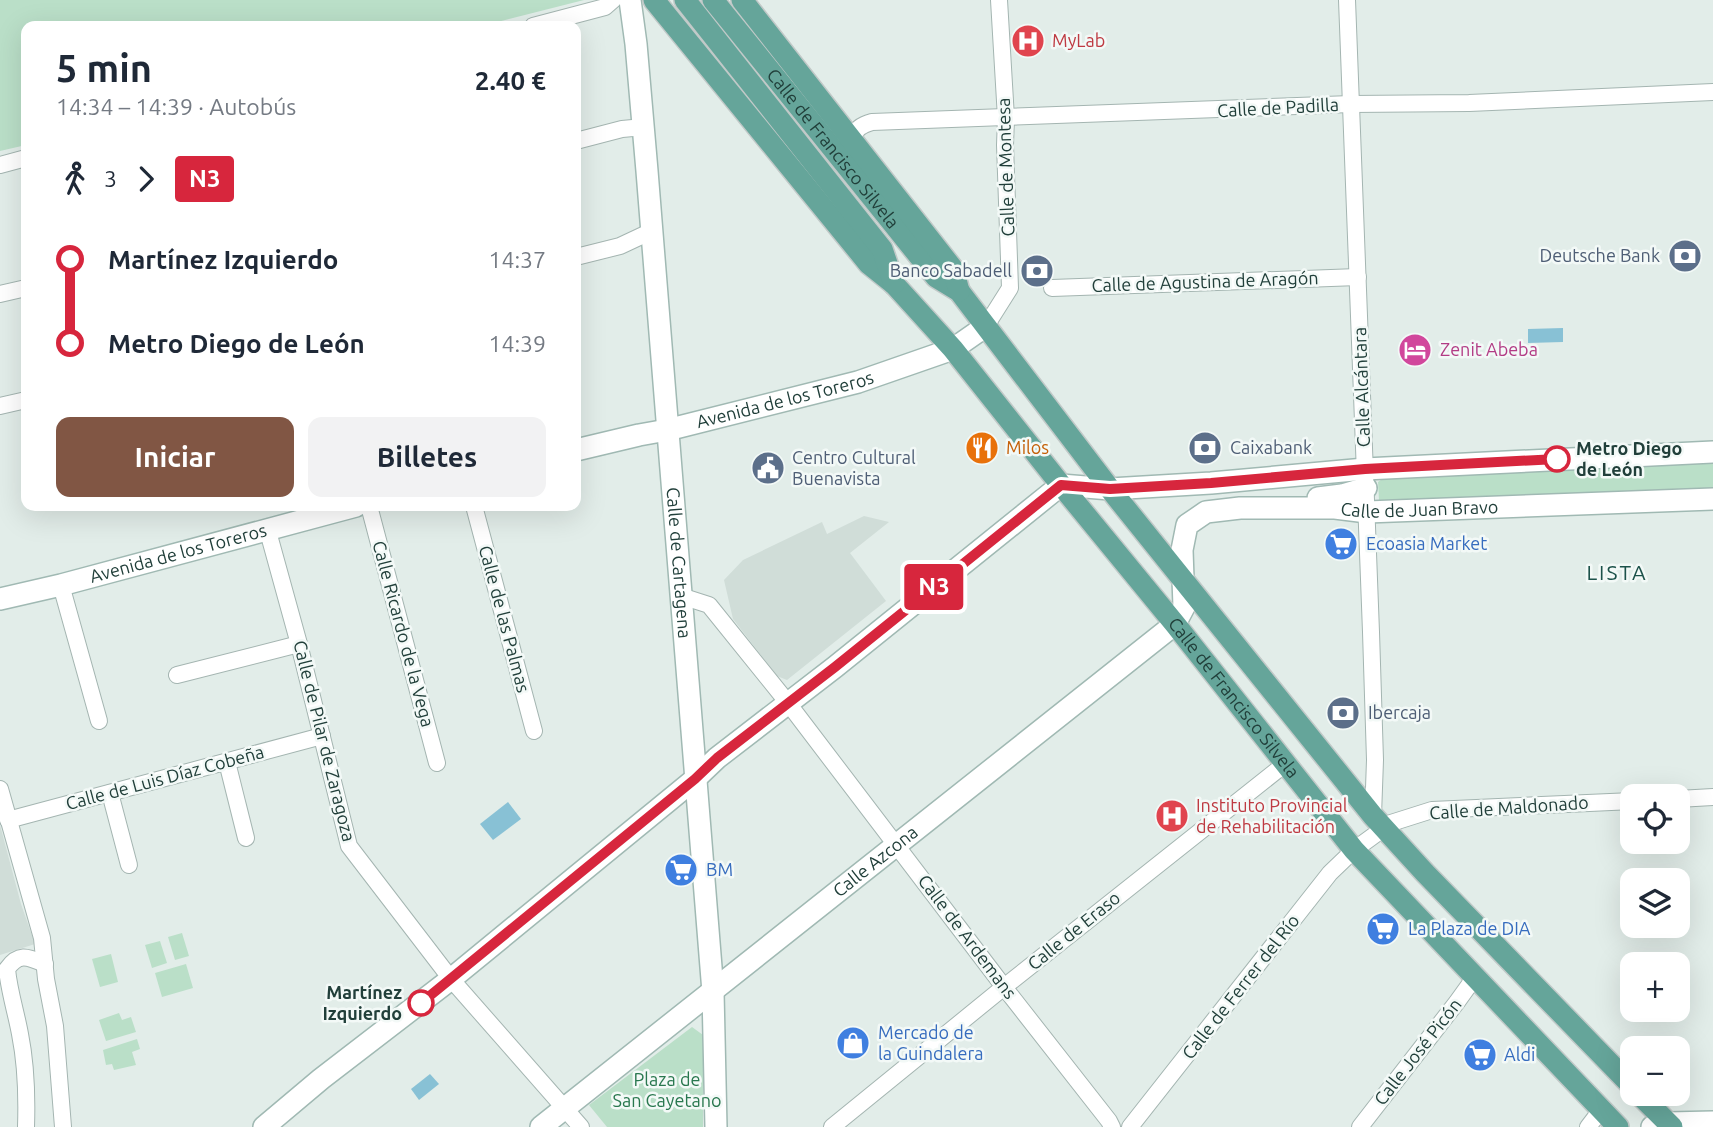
<!DOCTYPE html>
<html lang="es">
<meta charset="utf-8">
<style>
:root{--surface:#fff;--page:#f2f2f3;--text:#1f2937;--muted:#747a83;--accent:#815644}
body{margin:0;font-family:Ubuntu,sans-serif;background:var(--page);color:var(--text);height:100vh;display:flex;flex-direction:column;font-size:26px;white-space:nowrap}
*{box-sizing:border-box;margin:0}
p{font-size:23px;color:var(--muted)}
.icon{flex:none;width:38px;height:38px;fill:none;stroke:currentColor;stroke-width:2;stroke-linecap:round;stroke-linejoin:round}
.map{position:relative;flex:1;overflow:hidden}
.drawer{position:absolute;left:21px;top:21px;width:560px;height:490px;display:flex;flex-direction:column;background:var(--surface);border-radius:14px;box-shadow:0 7px 28px #0002}
.drawer>*{flex:none}
.badge{padding:0 14px;border-radius:5px;font-size:24px;line-height:46px}
.fabs{position:absolute;left:1620px;top:784px;display:grid;gap:14px}
.fabs a{display:grid;place-items:center;width:70px;height:70px;border-radius:14px;background:var(--surface);box-shadow:0 7px 28px #0002;font-size:35px}
.map>.badge{position:absolute;translate:-50% -50%;box-shadow:0 0 0 4px #fff}
.legs{display:flex;align-items:center;gap:10px;height:77px;padding:0 35px;font-size:23px}
.legs p{margin-inline-start:auto}
.overview{display:flex;align-items:center;justify-content:space-between;height:119px;padding:0 35px}
h1{font-size:38px;font-weight:700;line-height:52px}
.button{display:flex;gap:14px;margin-top:auto;padding:14px 35px}
.button a{flex:1;height:80px;border-radius:14px;background:var(--accent);color:#fff;font-size:28px;font-weight:700;line-height:80px;text-align:center}
.button a+a{background:var(--page);color:var(--text)}
ul{padding:0 35px;list-style:none}
li{display:flex;align-items:center;gap:24px;height:84px;font-size:26px}
li i{display:grid;place-items:center;width:10px;height:100%;margin:0 9px;background:currentColor}
li i::after{content:'';width:18px;height:18px;margin:-9px;border:5px solid;border-radius:50%;background:var(--surface)}
li p{margin-inline-start:auto}
li:first-child i{background:linear-gradient(#0000 50%,currentColor 0)}
li:last-child i{background:linear-gradient(currentColor 50%,#0000 0)}
.map>svg:first-child{display:block}
</style>
<div class="map">
<svg width="1713" height="1127" viewBox="0 0 1713 1127">
<rect width="100%" height="100%" fill="#e2ede9"/>
<!-- built -->
<g fill="#d0ddd8">
<polygon points="864,516 889,522 850,553 886,601 787,680 777,676 733,619 724,580 743,560 822,522 827,534"/>
<polygon points="0,825 21,904 35,944 0,955"/>
</g>
<!-- green -->
<g fill="#badfc8">
<polygon points="0,0 584,0 482,26 26,26 26,145 0,151"/>
<polygon points="1711,463 1713,464 1713,490 1386,504 1379,500 1378,482 1385,477"/>
<polygon points="182,933 189,956 175,960 168,937"/>
<polygon points="160,941 167,963 152,968 145,945"/>
<polygon points="111,954 118,982 100,987 92,959"/>
<polygon points="186,964 193,988 162,997 155,973"/>
<polygon points="119,1013 122,1020 131,1017 136,1032 106,1041 99,1020"/>
<polygon points="692,1027 703,1035 703,1127 607,1127 589,1105"/>
<polygon points="137,1039 140,1049 132,1052 136,1065 114,1070 112,1064 106,1065 103,1050"/>
</g>
<!-- water -->
<g fill="#88c1d5">
<polygon points="1563,328 1563,342 1528,343 1528,329"/>
<polygon points="508,802 521,819 493,840 480,824"/>
<polygon points="430,1074 439,1084 419,1100 411,1089"/>
</g>
<g fill="none" stroke-linecap="round" stroke-linejoin="round">
<defs>
<g id="street">
<polyline points="1347,0 1371,632 1375,760 1373,816"/>
<polyline points="533,26 605,7 613,0"/>
<path d="M851 139C856 129 861 125 872 122L1351 104 1469 103 1713 92"/>
<polyline points="576,141 622,129 644,127"/>
<polyline points="0,165 26,158"/>
<polyline points="576,257 620,246 652,231"/>
<polyline points="1052,288 1358,277"/>
<polyline points="0,294 26,288"/>
<polyline points="986,326 1010,288 1005,145 1006,118 999,0"/>
<polyline points="0,406 26,400"/>
<polyline points="369,506 437,763"/>
<polyline points="474,506 534,731"/>
<polyline points="267,528 299,644 349,846 451,979 581,1127"/>
<polyline points="61,585 99,721"/>
<polyline points="681,596 709,605 788,703 1004,987 1109,1121 1112,1127"/>
<polyline points="177,675 299,644"/>
<polyline points="227,762 246,838"/>
<polyline points="0,789 42,938 46,979 55,1026 63,1127"/>
<polyline points="110,793 129,865"/>
<polyline points="1678,799 1713,797"/>
<polyline points="8,820 322,736"/>
<path d="M26 1127C27 1097 26 1064 20 1034 16 1012 9 991 7 969 19 952 28 957 45 964"/>
<polyline points="832,1127 1004,987 1285,764"/>
<polyline points="1130,1127 1330,873 1354,850 1391,823 1432,810 1633,801"/>
<polyline points="1360,1127 1457,1002 1475,977"/>
<polyline points="1588,1127 1601,1110"/>
</g>
<g id="secondary">
<path id="s1" d="M630 0 636 44 647 171 713 992 716 1127"/>
<path id="s2" d="M576 450 639 435 667 430 858 382 953 349 986 326"/>
<polyline points="1318,498 1342,495 1366,488"/>
<path id="s3" d="M0 599 61 585 356 506"/>
<polyline points="264,1127 321,1079 451,979 695,779 717,758 835,667 1061,485 1110,489 1211,483 1365,469 1713,452"/>
<path id="s4" d="M541 1127 1175 624 1184 607 1182 550 1187 525 1206 512 1240 508H1335L1367 512 1713 499"/>
<polyline points="1652,1127 1668,1123 1713,1122"/>
</g>
<g id="primary">
<path id="s5" d="M654 0 869 264 894 284 953 349 1061 485 1175 624 1354 850 1618 1127"/>
<polyline points="685,0 882,249 894,284"/>
<path id="s6" d="M713 0 936 277 959 291 1110 489 1373 816 1425 873 1633 1087"/>
<polyline points="742,0 953,269 959,291"/>
<polyline points="1639,1094 1672,1127"/>
</g>
</defs>
<!-- street casing -->
<use href="#street" stroke="#a4b5b1" stroke-width="18"/>
<!-- secondary casing -->
<use href="#secondary" stroke="#a0b9b3" stroke-width="24"/>
<!-- primary casing -->
<use href="#primary" stroke="#c1c9c8" stroke-width="24"/>
<!-- street -->
<use href="#street" stroke="#fff" stroke-width="16"/>
<!-- secondary -->
<use href="#secondary" stroke="#fff" stroke-width="21"/>
<!-- primary -->
<use href="#primary" stroke="#65a59a" stroke-width="21"/>
</g>
<g fill="none" stroke-linecap="round" stroke-linejoin="round">
<defs>
<polyline id="line-1" points="421,1003 695,779 717,758 835,667 1061,485 1110,489 1211,483 1365,469 1557,459"/>
</defs>
<!-- line-1 casing -->
<use href="#line-1" stroke="#fff" stroke-width="16"/>
<!-- line-1 -->
<use href="#line-1" stroke="#d7263d" stroke-width="10"/>
</g>
<!-- icons -->
<defs>
<symbol id="hospital-disc" viewBox="-11 -11 22 22"><circle r="9.5" fill="#e0444e" stroke="#f3f9f7"/><path d="M-5-5h3v3.5h4V-5h3V5h-3V1.5h-4V5h-3Z" fill="#fff"/></symbol>
<symbol id="bank-disc" viewBox="-11 -11 22 22"><circle r="9.5" fill="#5c6f8a" stroke="#f3f9f7"/><path d="M-6-4H6V4H-6ZM0-2.3a2.3 2.3 0 1 0 0 4.6a2.3 2.3 0 1 0 0-4.6Z" fill="#fff"/></symbol>
<symbol id="hotel-disc" viewBox="-11 -11 22 22"><circle r="9.5" fill="#d1479c" stroke="#f3f9f7"/><path d="M-6-4.5h1.5V1H6V5H4.5V3h-9V5H-6ZM-4 0a1.8 1.8 0 1 1 3.6 0ZM.5 0V-2.5h3Q6-2.5 6 0Z" fill="#fff"/></symbol>
<symbol id="restaurant-disc" viewBox="-11 -11 22 22"><circle r="9.5" fill="#e8710a" stroke="#f3f9f7"/><path d="M-5-6h1v4h1v-4h1v4h1v-4h1v5L-1.5 .5V6h-2V.5L-5-1ZM5-6V6H3V1.5H1.5Q1.5-4 5-6Z" fill="#fff"/></symbol>
<symbol id="civic-disc" viewBox="-11 -11 22 22"><circle r="9.5" fill="#5c6f8a" stroke="#f3f9f7"/><path d="M-.6-6.5H3V-4.5H.6V-3L4-1V1h2V6H-6V1h2V-1L-.6-3ZM-1.2 2.5V6h2.4V2.5Z" fill="#fff"/></symbol>
<symbol id="supermarket-disc" viewBox="-11 -11 22 22"><circle r="9.5" fill="#3f7fe0" stroke="#f3f9f7"/><path d="M-6-5.5h2.5l.6 2H6L4.5 2H-2.5L-4.4-4H-6ZM-1.5 3.2a1.3 1.3 0 1 0 .1 0ZM3 3.2a1.3 1.3 0 1 0 .1 0Z" fill="#fff"/></symbol>
<symbol id="shop-disc" viewBox="-11 -11 22 22"><circle r="9.5" fill="#3f7fe0" stroke="#f3f9f7"/><path d="M-5-2.5h2.3a2.7 3.5 0 0 1 5.4 0H5L5.5 6h-11ZM-1.5-2.5h3a1.5 2.3 0 0 0-3 0Z" fill="#fff"/></symbol>
</defs>
<g fill-rule="evenodd">
<use href="#hospital-disc" x="1009" y="22" width="38" height="38"/>
<use href="#bank-disc" x="1666" y="237" width="38" height="38"/>
<use href="#bank-disc" x="1018" y="252" width="38" height="38"/>
<use href="#hotel-disc" x="1396" y="331" width="38" height="38"/>
<use href="#restaurant-disc" x="963" y="429" width="38" height="38"/>
<use href="#bank-disc" x="1186" y="429" width="38" height="38"/>
<use href="#civic-disc" x="749" y="449" width="38" height="38"/>
<use href="#supermarket-disc" x="1322" y="525" width="38" height="38"/>
<use href="#bank-disc" x="1324" y="694" width="38" height="38"/>
<use href="#hospital-disc" x="1153" y="797" width="38" height="38"/>
<use href="#supermarket-disc" x="662" y="851" width="38" height="38"/>
<use href="#supermarket-disc" x="1364" y="910" width="38" height="38"/>
<use href="#shop-disc" x="834" y="1024" width="38" height="38"/>
<use href="#supermarket-disc" x="1461" y="1036" width="38" height="38"/>
</g>
<!-- markers -->
<g fill="#fff" stroke="#d7263d" stroke-width="3.5">
<circle cx="1557" cy="459" r="12"/>
<circle cx="421" cy="1003" r="12"/>
</g>
<g text-anchor="middle" stroke-width="5" stroke-linejoin="round" paint-order="stroke">
<!-- health labels -->
<g font-size="18" fill="#be3a42" stroke="#f3f9f7" text-anchor="start">
<text x="1052" y="47">MyLab</text>
<text x="1196" y="812">Instituto Provincial<tspan x="1196" dy="21">de Rehabilitación</tspan></text>
</g>
<!-- street labels -->
<g font-size="18" fill="#213f3a" stroke="#f3f9f7">
<text transform="translate(1278 108) rotate(-3)" y="6">Calle de Padilla</text>
<text dy="6" stroke="none"><textPath href="#s6" startOffset="191">Calle de Francisco Silvela</textPath></text>
<text transform="translate(1006 167) rotate(-92)" y="6">Calle de Montesa</text>
<text transform="translate(1205 282) rotate(-2)" y="6">Calle de Agustina de Aragón</text>
<text transform="translate(1362 387) rotate(-92)" y="6">Calle Alcántara</text>
<text dy="6" stroke="none"><textPath href="#s2" startOffset="215">Avenida de los Toreros</textPath></text>
<text dy="6" stroke="none"><textPath href="#s4" startOffset="1148">Calle de Juan Bravo</textPath></text>
<text dy="6" stroke="none"><textPath href="#s3" startOffset="184">Avenida de los Toreros</textPath></text>
<text dy="6" stroke="none"><textPath href="#s1" startOffset="565">Calle de Cartagena</textPath></text>
<text transform="translate(504 619) rotate(75)" y="6">Calle de las Palmas</text>
<text transform="translate(403 634) rotate(75)" y="6">Calle Ricardo de la Vega</text>
<text dy="6" stroke="none"><textPath href="#s5" startOffset="908">Calle de Francisco Silvela</textPath></text>
<text transform="translate(324 741) rotate(76)" y="6">Calle de Pilar de Zaragoza</text>
<text transform="translate(165 778) rotate(-15)" y="6">Calle de Luis Díaz Cobeña</text>
<text transform="translate(1509 808) rotate(-4)" y="6">Calle de Maldonado</text>
<text dy="6" stroke="none"><textPath href="#s4" startOffset="427">Calle Azcona</textPath></text>
<text transform="translate(1074 931) rotate(-39)" y="6">Calle de Eraso</text>
<text transform="translate(967 937) rotate(53)" y="6">Calle de Ardemans</text>
<text transform="translate(1241 987) rotate(-52)" y="6">Calle de Ferrer del Río</text>
<text transform="translate(1418 1052) rotate(-52)" y="6">Calle José Picón</text>
</g>
<!-- service labels -->
<g font-size="18" fill="#4e5e75" stroke="#f3f9f7" text-anchor="start">
<text x="1660" y="262" text-anchor="end">Deutsche Bank</text>
<text x="1012" y="277" text-anchor="end">Banco Sabadell</text>
<text x="1230" y="454">Caixabank</text>
<text x="792" y="464">Centro Cultural<tspan x="792" dy="21">Buenavista</tspan></text>
<text x="1368" y="719">Ibercaja</text>
</g>
<!-- hotel labels -->
<g font-size="18" fill="#b23c85" stroke="#f3f9f7" text-anchor="start">
<text x="1440" y="356">Zenit Abeba</text>
</g>
<!-- food labels -->
<g font-size="18" fill="#c56008" stroke="#f3f9f7" text-anchor="start">
<text x="1006" y="454">Milos</text>
</g>
<!-- stop labels -->
<g font-size="18" font-weight="bold" fill="#213f3a" stroke="#f3f9f7" text-anchor="start">
<text x="1576" y="455">Metro Diego<tspan x="1576" dy="21">de León</tspan></text>
<text x="402" y="999" text-anchor="end">Martínez<tspan x="402" dy="21">Izquierdo</tspan></text>
</g>
<!-- shop labels -->
<g font-size="18" fill="#366cbe" stroke="#f3f9f7" text-anchor="start">
<text x="1366" y="550">Ecoasia Market</text>
<text x="706" y="876">BM</text>
<text x="1408" y="935">La Plaza de DIA</text>
<text x="878" y="1039">Mercado de<tspan x="878" dy="21">la Guindalera</tspan></text>
<text x="1504" y="1061">Aldi</text>
</g>
<!-- park labels -->
<g font-size="18" fill="#29784f" stroke="#f3f9f7">
<text x="667" y="1086">Plaza de<tspan x="667" dy="21">San Cayetano</tspan></text>
</g>
<!-- quarter labels -->
<g font-size="21" letter-spacing="2" fill="#1c524a" stroke="#f3f9f7">
<text x="1617" y="580">LISTA</text>
</g>
</g>
</svg>
<div class="fabs">
<a><svg class="icon" aria-label="locate" viewBox="0 0 24 24"><circle cx="12" cy="12" r="6"/><path d="M12 2v4M12 18v4M2 12h4M18 12h4"/></svg></a>
<a><svg class="icon" aria-label="layers" viewBox="0 0 24 24"><path d="M12 4l9 5-9 5-9-5zM3 14l9 5 9-5"/></svg></a>
<a>+</a>
<a>−</a>
</div>
<b class="badge" style="left:934px;top:587px;background:#d7263d;color:#fff">N3</b>
<section class="drawer">
<div class="overview"><div><h1>5 min</h1><p>14:34 – 14:39 · Autobús</p></div><b>2.40 €</b></div>
<div class="legs"><svg class="icon" aria-label="walk" viewBox="0 0 24 24"><circle cx="13" cy="4" r="2"/><path d="M13 8l-2 6 4 7M11 14l-3 7M7 12l3-4h3l4 4"/></svg>3<svg class="icon" aria-label="forward" viewBox="0 0 24 24"><path d="M9 5l7 7-7 7"/></svg><b class="badge" style="background:#d7263d;color:#fff">N3</b></div>
<ul>
<li><i style="color:#d7263d"></i><b>Martínez Izquierdo</b><p>14:37</p></li>
<li><i style="color:#d7263d"></i><b>Metro Diego de León</b><p>14:39</p></li>
</ul>
<div class="button"><a>Iniciar</a><a>Billetes</a></div>
</section>
</div>
